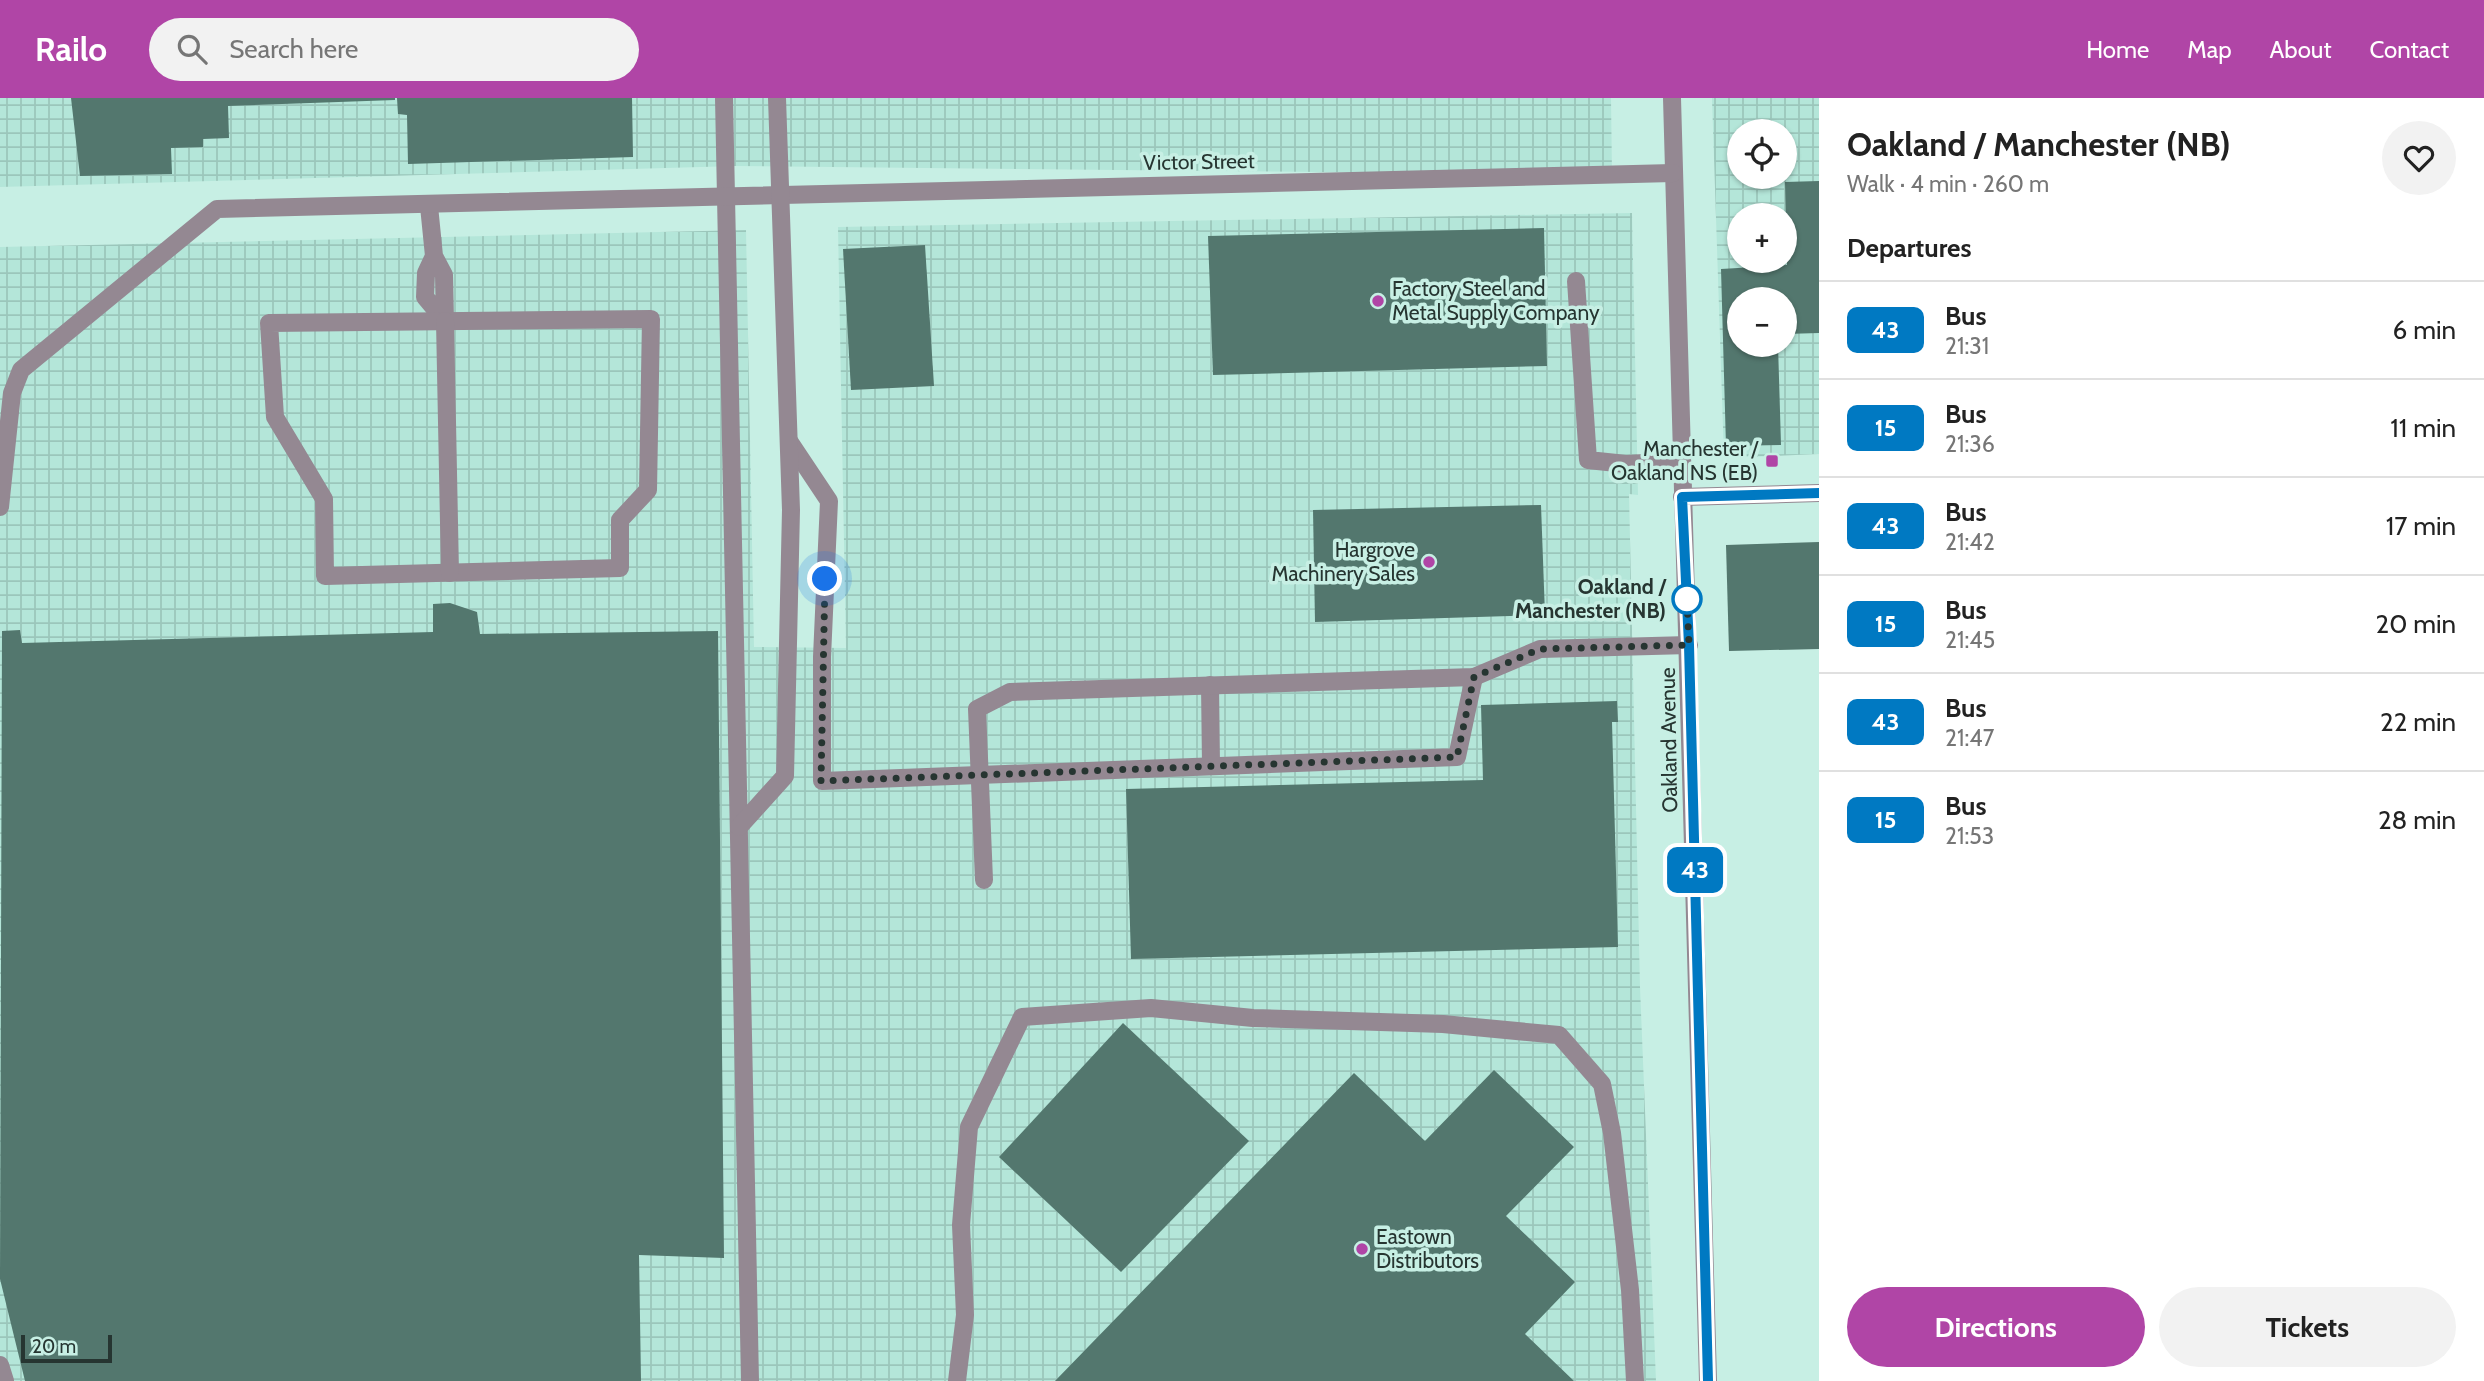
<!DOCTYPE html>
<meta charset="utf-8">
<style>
:root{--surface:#fff;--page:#f2f2f2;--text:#222;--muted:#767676;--line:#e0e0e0;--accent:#b045a6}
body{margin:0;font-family:Cabin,sans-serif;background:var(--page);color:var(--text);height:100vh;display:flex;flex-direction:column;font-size:26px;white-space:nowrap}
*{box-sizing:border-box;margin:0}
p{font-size:23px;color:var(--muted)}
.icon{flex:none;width:38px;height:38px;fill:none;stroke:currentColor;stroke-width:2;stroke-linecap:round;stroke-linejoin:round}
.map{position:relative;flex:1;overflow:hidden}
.panel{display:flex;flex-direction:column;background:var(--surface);width:665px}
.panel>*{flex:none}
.badge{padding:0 14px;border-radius:10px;font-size:24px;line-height:46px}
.controls{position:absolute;left:1727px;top:21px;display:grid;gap:14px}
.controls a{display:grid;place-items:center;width:70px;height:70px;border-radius:50%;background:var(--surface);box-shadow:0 2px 5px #0004;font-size:35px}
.scale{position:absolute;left:21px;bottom:18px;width:91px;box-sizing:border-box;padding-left:7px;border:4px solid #263531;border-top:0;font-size:19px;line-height:24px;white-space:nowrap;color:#263531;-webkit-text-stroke:5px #c7efe4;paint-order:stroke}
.you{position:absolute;width:35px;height:35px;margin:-18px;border:5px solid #fff;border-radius:50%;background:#1a73e8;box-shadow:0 0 0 10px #1a73e833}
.map>.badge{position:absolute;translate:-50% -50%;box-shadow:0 0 0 4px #fff}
h2{padding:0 28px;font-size:26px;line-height:63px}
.round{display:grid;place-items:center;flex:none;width:74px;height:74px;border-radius:37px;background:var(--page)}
.overview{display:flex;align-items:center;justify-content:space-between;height:119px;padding:0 28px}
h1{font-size:33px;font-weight:700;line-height:52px}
.action{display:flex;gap:14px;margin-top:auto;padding:14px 28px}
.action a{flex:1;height:80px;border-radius:42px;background:var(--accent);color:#fff;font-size:28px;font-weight:700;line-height:80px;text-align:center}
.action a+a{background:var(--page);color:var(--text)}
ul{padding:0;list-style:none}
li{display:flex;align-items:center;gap:21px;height:98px;padding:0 28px;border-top:2px solid var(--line)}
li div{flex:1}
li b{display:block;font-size:26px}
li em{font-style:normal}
li .badge{min-width:77px;font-weight:700;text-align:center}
header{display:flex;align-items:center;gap:42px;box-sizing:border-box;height:98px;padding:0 35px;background:var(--accent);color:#fff}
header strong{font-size:33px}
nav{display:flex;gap:38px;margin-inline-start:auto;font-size:24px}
.search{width:490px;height:63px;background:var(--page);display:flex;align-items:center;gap:18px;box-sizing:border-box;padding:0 24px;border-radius:38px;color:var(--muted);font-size:26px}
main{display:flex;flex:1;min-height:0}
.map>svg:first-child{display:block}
</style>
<header>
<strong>Railo</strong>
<div class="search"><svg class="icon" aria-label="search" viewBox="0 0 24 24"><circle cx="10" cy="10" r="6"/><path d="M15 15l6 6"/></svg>Search here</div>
<nav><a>Home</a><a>Map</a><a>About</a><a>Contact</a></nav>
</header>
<main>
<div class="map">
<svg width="1819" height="1283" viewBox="0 0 1819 1283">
<defs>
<pattern id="industrial-grid" width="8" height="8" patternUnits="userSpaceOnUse" patternTransform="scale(1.75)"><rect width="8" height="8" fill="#b4e6d9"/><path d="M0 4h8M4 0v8" fill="none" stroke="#9bc6bb"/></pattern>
</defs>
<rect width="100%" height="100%" fill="#c7efe4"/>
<!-- industrial -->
<g fill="url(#industrial-grid)" fill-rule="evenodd">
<polygon points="0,0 1611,0 1612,77 736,68 0,89"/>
<path d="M1712 0H1819V356L1724 360ZM1740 33H1785V79H1740ZM1740 117H1785V163H1740ZM1740 201H1785V247H1740Z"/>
<polygon points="1632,115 1638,397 1629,396 1640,889 1656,1283 0,1283 0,149 746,132 754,549 846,550 838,129"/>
</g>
<!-- building -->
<g fill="#53776e">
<polygon points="71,0 395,0 395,2 228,8 229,40 203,41 203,49 171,50 172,76 80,78"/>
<polygon points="397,0 632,0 633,59 408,66 407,17 398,16"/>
<polygon points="1819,83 1819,235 1785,236 1785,201 1740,201 1740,247 1778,247 1781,347 1726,348 1721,171 1787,167 1785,84"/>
<polygon points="1544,130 1547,268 1213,277 1208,138"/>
<polygon points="925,147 934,288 851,292 843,151"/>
<polygon points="1541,407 1545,517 1315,524 1313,412"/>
<polygon points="1819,444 1819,551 1729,553 1726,447"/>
<polygon points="450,505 477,514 480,536 718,533 724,1160 639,1157 641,1283 25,1283 0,1181 2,533 20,532 22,545 433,534 433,506"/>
<polygon points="1617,603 1618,624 1612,624 1618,849 1131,861 1126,691 1483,682 1481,607"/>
<polygon points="1123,925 1249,1043 1121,1174 999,1059"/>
<polygon points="1494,972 1574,1049 1506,1118 1575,1184 1525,1236 1574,1283 1055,1283 1354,975 1425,1043"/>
</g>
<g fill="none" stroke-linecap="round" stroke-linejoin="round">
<!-- minor -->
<g stroke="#948892" stroke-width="18">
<polyline points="724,0 750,1283"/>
<polyline points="1672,0 1708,1283"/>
<polyline points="429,108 434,158 444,177 445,223 425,199 426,175 434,158"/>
<polyline points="1576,183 1588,362 1626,366 1681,363"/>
<polygon points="651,221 648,392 620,422 620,470 325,478 324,401 275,319 269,225"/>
<polyline points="445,223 450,475"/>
<polyline points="789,343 829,403 822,559 822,683 1457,659 1474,579"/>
<polyline points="1682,399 1819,395"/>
<polyline points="0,409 12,295 21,272 217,111 1673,75"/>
<polyline points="1210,587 1211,667"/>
<polyline points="739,729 785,678 791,412 777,0"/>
<polyline points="984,782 977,611 1010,594 1474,579 1540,551 1689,547"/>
<polyline points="0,1267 5,1283"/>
<polyline points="957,1283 965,1217 961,1127 969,1029 1022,919 1151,910 1253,920 1443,926 1559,937 1602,986 1612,1035 1630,1192 1635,1283"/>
</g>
</g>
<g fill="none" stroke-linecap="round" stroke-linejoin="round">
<defs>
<polyline id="line" points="1708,1283 1689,547 1682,399 1819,395"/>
</defs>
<!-- line casing -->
<use href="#line" stroke="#fff" stroke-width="16"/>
<!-- line -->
<use href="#line" stroke="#0079c2" stroke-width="10"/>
<!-- walk -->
<polyline stroke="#263531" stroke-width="7" stroke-dasharray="0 12.6" points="825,481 821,683 1457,659 1474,579 1540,551 1689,547 1687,501"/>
</g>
<!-- markers -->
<g fill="#b045a6" stroke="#c7efe4" stroke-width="2.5">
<circle cx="1378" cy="203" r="7"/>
<rect x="1765" y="356" width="14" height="14" rx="3.5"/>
<circle cx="1429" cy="464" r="7"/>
<circle cx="1362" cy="1151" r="7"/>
</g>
<circle fill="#fff" stroke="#0079c2" stroke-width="3.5" cx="1687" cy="501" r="14"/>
<g text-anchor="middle" stroke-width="7" stroke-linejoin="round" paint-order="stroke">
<!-- street labels -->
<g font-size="21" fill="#263531" stroke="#c7efe4">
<text transform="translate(1199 64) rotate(-1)" y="7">Victor Street</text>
<text transform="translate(1669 642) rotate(-91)" y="7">Oakland Avenue</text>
</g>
<!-- poi labels -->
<g font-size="21" fill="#263531" stroke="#c7efe4" text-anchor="start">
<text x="1392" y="198">Factory Steel and<tspan x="1392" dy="24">Metal Supply Company</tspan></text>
<text x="1758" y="358" text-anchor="end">Manchester /<tspan x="1758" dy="24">Oakland NS (EB)</tspan></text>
<text x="1415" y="459" text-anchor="end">Hargrove<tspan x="1415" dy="24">Machinery Sales</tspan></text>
<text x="1376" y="1146">Eastown<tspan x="1376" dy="24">Distributors</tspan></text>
</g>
<!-- stop labels -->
<g font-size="21" font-weight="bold" fill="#263531" stroke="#c7efe4" text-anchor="end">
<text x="1666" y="496">Oakland /<tspan x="1666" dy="24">Manchester (NB)</tspan></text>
</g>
</g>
</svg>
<div class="controls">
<a><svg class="icon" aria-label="locate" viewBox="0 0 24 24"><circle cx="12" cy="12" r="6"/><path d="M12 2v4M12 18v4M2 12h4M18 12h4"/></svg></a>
<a>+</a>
<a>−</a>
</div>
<div class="scale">20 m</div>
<div class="you" style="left:825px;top:481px"></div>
<b class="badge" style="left:1695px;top:772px;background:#0079c2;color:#fff">43</b>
</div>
<section class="panel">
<div class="overview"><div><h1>Oakland / Manchester (NB)</h1><p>Walk · 4 min · 260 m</p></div><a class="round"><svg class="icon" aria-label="heart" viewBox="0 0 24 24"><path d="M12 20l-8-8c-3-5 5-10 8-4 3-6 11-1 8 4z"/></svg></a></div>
<h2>Departures</h2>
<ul>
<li><span class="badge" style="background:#0079c2;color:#fff">43</span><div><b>Bus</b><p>21:31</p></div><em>6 min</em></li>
<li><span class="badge" style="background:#0079c2;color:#fff">15</span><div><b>Bus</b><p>21:36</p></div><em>11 min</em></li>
<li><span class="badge" style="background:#0079c2;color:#fff">43</span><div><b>Bus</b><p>21:42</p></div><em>17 min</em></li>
<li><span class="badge" style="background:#0079c2;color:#fff">15</span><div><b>Bus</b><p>21:45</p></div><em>20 min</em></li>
<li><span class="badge" style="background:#0079c2;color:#fff">43</span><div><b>Bus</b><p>21:47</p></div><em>22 min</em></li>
<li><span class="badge" style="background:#0079c2;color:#fff">15</span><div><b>Bus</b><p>21:53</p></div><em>28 min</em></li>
</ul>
<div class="action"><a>Directions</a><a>Tickets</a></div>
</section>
</main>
